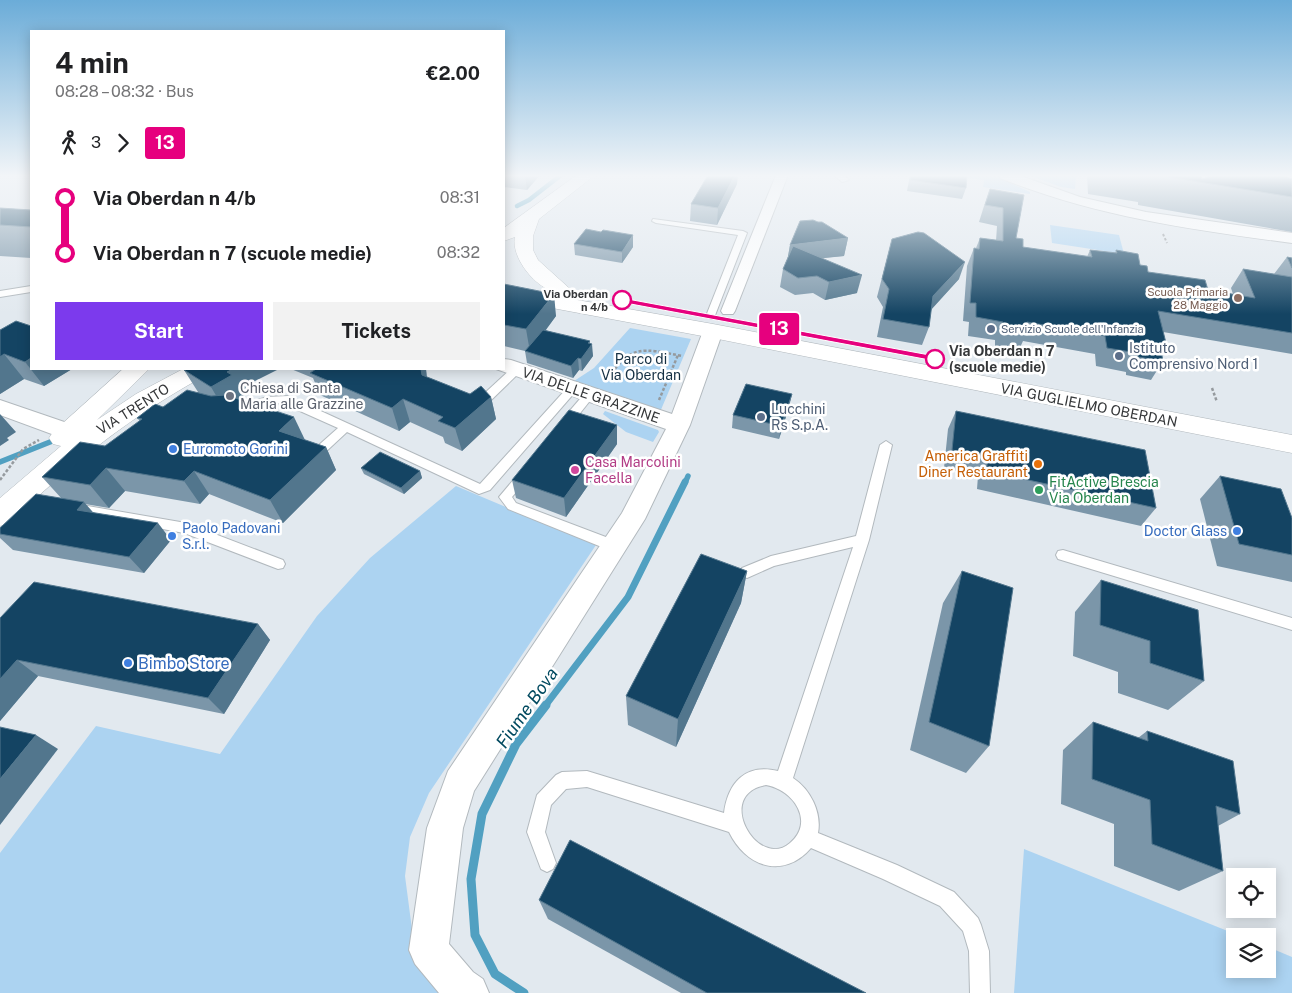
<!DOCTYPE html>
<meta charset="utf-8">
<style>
:root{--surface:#fff;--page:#f2f2f2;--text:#202124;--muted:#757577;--accent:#7c3aed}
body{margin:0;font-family:"Public Sans",sans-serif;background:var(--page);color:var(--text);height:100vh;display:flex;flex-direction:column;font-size:19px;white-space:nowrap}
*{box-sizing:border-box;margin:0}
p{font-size:16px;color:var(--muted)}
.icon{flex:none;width:28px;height:28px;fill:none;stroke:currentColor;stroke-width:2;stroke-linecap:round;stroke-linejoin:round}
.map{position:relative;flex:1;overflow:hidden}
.panel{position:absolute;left:30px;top:30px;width:475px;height:340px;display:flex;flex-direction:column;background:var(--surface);border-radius:0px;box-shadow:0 2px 12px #0003}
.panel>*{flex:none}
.badge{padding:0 10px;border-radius:4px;font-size:18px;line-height:32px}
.tools{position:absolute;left:1226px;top:868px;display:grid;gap:10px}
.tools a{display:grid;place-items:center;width:50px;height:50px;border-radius:0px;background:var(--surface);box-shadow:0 2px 12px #0003;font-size:25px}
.map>.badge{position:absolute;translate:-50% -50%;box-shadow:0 0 0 2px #fff}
.legs{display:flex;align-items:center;gap:8px;height:55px;padding:0 25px;font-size:16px}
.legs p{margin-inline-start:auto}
.headline{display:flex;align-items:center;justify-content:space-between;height:85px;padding:0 25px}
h1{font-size:28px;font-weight:700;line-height:38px}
.action{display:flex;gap:10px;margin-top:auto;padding:10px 25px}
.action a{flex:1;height:58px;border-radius:0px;background:var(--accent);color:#fff;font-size:20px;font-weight:700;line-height:58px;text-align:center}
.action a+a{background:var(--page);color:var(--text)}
ul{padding:0 25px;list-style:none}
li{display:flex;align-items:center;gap:18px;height:55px;font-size:19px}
li i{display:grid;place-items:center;width:8px;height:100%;margin:0 6px;background:currentColor}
li i::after{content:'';width:12px;height:12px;margin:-6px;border:4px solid;border-radius:50%;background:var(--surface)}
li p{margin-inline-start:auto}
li:first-child i{background:linear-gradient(#0000 50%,currentColor 0)}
li:last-child i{background:linear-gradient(currentColor 50%,#0000 0)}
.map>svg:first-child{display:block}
</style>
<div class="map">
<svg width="1292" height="993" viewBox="0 0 1292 993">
<rect width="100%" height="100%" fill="#e2e9ef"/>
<!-- green -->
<g fill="#acd3f1">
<polygon points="945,175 984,175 1000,178 1030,192 1030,194 983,187 984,180"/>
<polygon points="1028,175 1076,175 1075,189 1061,187"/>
<polygon points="1050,225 1119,235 1124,254 1052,243"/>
<polygon points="630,328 691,339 660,412 571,383 594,368"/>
<polygon points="605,411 658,430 659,432 653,442 626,432 603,414"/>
<polygon points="456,486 596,545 429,793 410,837 405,876 413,937 443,993 0,993 0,853 96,726 220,754 317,616 370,558"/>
<polygon points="1024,849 1240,936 1235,936 1235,969 1268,969 1268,947 1292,957 1292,993 1014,993"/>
</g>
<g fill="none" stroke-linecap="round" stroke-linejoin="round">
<!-- stream-far3 -->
<polyline stroke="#51a0c1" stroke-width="4.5" points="517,206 529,200 561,175"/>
<!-- stream-far2 -->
<g stroke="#51a0c1" stroke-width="5.5">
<polyline points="0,462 55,440"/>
<polyline points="685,483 688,476"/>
</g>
<!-- stream-far1 -->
<polyline stroke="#51a0c1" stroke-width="7" points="545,706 628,597 685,482"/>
<!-- stream -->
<polyline stroke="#51a0c1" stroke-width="9" points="524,993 495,974 475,935 471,879 482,814 516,744 546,705"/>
<defs>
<g id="service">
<polygon points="834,175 843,175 849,180 842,182"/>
<polygon points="653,219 743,231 747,233 714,318 711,319 706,316 738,235 656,223 652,221"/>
<polygon points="31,286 31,292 0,297 0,291"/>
<polygon points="516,367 520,368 521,370 520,372 482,409 474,409 472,406 474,403 512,368"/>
<polygon points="572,386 577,389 576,391 490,490 479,494 347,432 319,458 311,458 309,455 311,452 338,428 282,403 268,404 241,414 235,410 237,407 267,397 288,396 480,484 568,387"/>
<polygon points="589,391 594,395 593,397 569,427 561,427 559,424 561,421 585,393"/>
<path d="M886 441 892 445 869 540 793 778C810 789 822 812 818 833L897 865 954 892 978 918 981 925 989 951 990 993H970L969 951 963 931 940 906 883 879 811 848C783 880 746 867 729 832L587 787 566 789 551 805 545 832 556 863 553 869 547 872 541 869 527 832 537 795 556 775 562 772 587 771 724 813C728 783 745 763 778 771L853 547 774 566 747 578 742 576 740 572 742 568 771 556 856 536 880 445ZM766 785C794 790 815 822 790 843 758 871 713 794 766 785Z"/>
<polygon points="524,471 530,475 512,497 516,503 619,542 621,546 619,550 614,551 609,550 508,509 499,497 520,472"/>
<polygon points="76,504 186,523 283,560 285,564 283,568 278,569 184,533 72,512 70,509 72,506"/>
<polygon points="1063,550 1292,618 1292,630 1058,559 1056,555 1058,551"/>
</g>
<polygon id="pedestrian" points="776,175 788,175 735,311 733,314 723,314 721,311"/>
<g id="minor">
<path d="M998 175H1018L1080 197 1146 212 1292 233V243C1192 230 1094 216 1000 178Z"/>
<polygon points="1199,175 1218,175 1292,205 1292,216 1201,178"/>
<polygon points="713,325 720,327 723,331 690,425 645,519 474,791 463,828 449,944 473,972 483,979 489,993 439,993 415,964 409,950 427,828 448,771 622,513 666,429 496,369 504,369 504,359 511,360 672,414 703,331 706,327"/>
<polygon points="0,400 76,426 79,432 76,438 68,440 0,415"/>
</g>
<g id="secondary">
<path d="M577 175H595L539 219 533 236V250L538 260 569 288 566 292C543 298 510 260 515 237L504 241V228Z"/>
<polygon points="504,287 713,324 1292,435 1292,453 713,338 504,299"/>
<path d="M123 369H149L97 420 136 394 183 369H212L208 374C134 414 70 464 10 523L0 526V498L61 446 53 444 49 438 53 432Z"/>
</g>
</defs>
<!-- service casing -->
<use href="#service" stroke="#b2b9be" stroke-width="2"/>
<!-- pedestrian casing -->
<use href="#pedestrian" stroke="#b2b9be" stroke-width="2"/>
<!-- minor casing -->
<use href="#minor" stroke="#b2b9be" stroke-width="2"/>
<!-- secondary casing -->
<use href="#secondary" stroke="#b2b9be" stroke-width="1"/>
<!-- path-far1 -->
<polyline stroke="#959a9e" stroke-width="2" stroke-dasharray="2.5 2" stroke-linecap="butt" points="1163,234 1167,243"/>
<!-- path -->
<g stroke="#959a9e" stroke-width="2.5" stroke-dasharray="3 2" stroke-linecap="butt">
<path d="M606 381C631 344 641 348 682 356"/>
<polyline points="1212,388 1217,402"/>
<polyline points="659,400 678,355"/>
<polyline points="0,480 23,449 39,440"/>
</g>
<!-- service -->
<use href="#service" fill="#fff" fill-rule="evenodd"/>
<!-- pedestrian -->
<use href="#pedestrian" fill="#fff" fill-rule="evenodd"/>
<!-- minor -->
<use href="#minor" fill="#fff" fill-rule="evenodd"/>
<!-- secondary -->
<use href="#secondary" fill="#fff" fill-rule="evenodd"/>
</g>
<!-- wall -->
<g fill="#7b96a9">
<polygon points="504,175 540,175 527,190 504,187"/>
<polygon points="910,175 967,175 966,188 962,199 907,191"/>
<polygon points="1087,175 1201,175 1202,179 1207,177 1208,175 1276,175 1292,179 1292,232 1138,205 1138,202 1088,194"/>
<polygon points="737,184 717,225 690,221 691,204"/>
<polygon points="990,189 1024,195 1016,238 1023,247 1087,257 1090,250 1115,253 1116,250 1140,265 1148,272 1208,290 1233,294 1231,288 1243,269 1274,274 1287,257 1292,258 1292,354 1163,332 1167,347 1162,355 1163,361 1151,380 1126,375 1126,372 1096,366 1095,354 1023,341 1018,352 995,348 995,340 968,336 969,322 963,321 967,266 974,248 976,248 980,238 996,241 997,226 979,222 984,206"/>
<polygon points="0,208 31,210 31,258 0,256"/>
<polygon points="848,238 844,256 821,258 857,293 825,300 813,293 795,295 780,287 783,269 788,257 790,245"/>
<polygon points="892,239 959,279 931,310 929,327 922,345 877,337 883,307 877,297"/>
<polygon points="574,244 633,247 622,263 575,255"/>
<polygon points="504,284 556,316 545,330 590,343 593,356 582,371 579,370 573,378 527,363 525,351 504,346"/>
<polygon points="0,330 31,369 72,369 44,386 24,379 0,394"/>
<polygon points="291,369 426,369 427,377 470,394 491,397 496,419 462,451 445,443 443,437 410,422 399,431 320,395 313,378"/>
<polygon points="184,370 249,384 251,388 242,393 244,397 240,400 305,440 326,447 336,470 283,523 209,494 200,504 125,491 109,508 85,504 92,512 171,540 144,573 13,550 0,538 0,528 62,499 42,477 105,446 140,421 137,418 198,392"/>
<polygon points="789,407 779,439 732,428 733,415"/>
<polygon points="956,411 1156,508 1141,526 977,489 978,476 944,468 948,429"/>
<polygon points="617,425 617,444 566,517 516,498 512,480"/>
<polygon points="361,468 420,471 422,478 404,494 364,474"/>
<polygon points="1220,476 1292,518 1292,582 1217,566 1200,499"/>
<polygon points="747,571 741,603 676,747 628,725 626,696"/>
<polygon points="962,571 989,746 966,773 910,750 943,603"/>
<polygon points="1101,580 1204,681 1168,710 1118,693 1118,672 1073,656 1075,612"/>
<polygon points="0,618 258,624 270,640 224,714 38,676 0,721"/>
<polygon points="1093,722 1138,738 1147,731 1240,814 1218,826 1223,871 1179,891 1114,866 1114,824 1061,804 1063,750"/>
<polygon points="539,900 866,993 681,993 548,919"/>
</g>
<!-- shaded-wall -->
<g fill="#52768d">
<polygon points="525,175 540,175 527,190"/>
<polygon points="735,175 738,175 737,184 717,225 718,208"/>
<polygon points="633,235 633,247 622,263 622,252"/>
<polygon points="848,238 844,256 787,262 790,245"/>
<polygon points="965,262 959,279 927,314 933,296"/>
<polygon points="862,275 857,293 825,300 829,282"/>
<polygon points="554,294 556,316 530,352 526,329"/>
<polygon points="590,341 590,347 592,344 593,356 582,371 581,359"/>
<polygon points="4,354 24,379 0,394 0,357"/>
<polygon points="31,358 31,369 72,369 44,386 25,362"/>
<polygon points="578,358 579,370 573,378 571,366"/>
<polygon points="233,369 279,369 249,384 251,388 242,393 244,397 224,409 211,387 227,372"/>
<polygon points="421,369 426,369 428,397 422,375"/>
<polygon points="792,394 789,407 779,439 781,426"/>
<polygon points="491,397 496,419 462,451 455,428"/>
<polygon points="403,399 410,422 399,431 392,408"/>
<polygon points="0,414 16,432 7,438 9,440 0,446"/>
<polygon points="294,417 305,440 279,431"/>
<polygon points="617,425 617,444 566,517 564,498"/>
<polygon points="326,447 336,470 283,523 270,500"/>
<polygon points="106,468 125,491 109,508 90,485"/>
<polygon points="194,471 209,494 200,504 184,481"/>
<polygon points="420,471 422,478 404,494 401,488"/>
<polygon points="84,502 99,519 77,510"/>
<polygon points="158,523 171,540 144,573 129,557"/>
<polygon points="747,571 741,603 676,747 678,719"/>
<polygon points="258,624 270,640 224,714 208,698"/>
<polygon points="17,660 38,676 0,721 0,679"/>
<polygon points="36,735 58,749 0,825 0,779"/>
</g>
<!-- building -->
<g fill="#144463" stroke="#52768d">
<polygon points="708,175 735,175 718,208 691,204"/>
<polygon points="911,175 967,175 966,188 910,180"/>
<polygon points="1156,175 1201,175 1202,179 1212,176 1212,175 1276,175 1285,176 1292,179 1292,197"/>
<polygon points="990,189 1024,195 1016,238 1023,239 1023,247 1092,257 1090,250 1117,253 1116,250 1138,254 1140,265 1147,266 1148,272 1205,280 1208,290 1255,298 1243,269 1292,277 1292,333 1158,311 1167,347 1160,346 1163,361 1138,357 1137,353 1107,348 1105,336 1027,322 1027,333 1003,329 1003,322 976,317 976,303 970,303 974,248 979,249 980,238 1003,241 1003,208 985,205"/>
<polygon points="0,208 31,210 31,227 0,225"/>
<polygon points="813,220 818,222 822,222 848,238 790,245 800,221"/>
<polygon points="586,229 601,232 603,230 633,235 622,252 574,244"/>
<polygon points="918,232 924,233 965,262 933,296 929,327 883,319 889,289 882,279 892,239"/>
<polygon points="793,246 862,275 829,282 817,276 798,278 783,269"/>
<polygon points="1287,257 1292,258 1292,268"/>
<polygon points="504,284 554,294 526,329 504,325"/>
<polygon points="16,321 31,326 31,358 25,362 4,354 0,357 0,330"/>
<polygon points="543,330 590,341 588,343 592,344 581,359 578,358 571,366 525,351"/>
<polygon points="187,369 233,369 227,372 232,375 211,387 184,370"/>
<polygon points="316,369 421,369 422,375 470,394 481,386 491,397 455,428 438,421 443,417 403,399 392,408 310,373"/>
<polygon points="746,384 792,394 781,426 733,415"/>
<polygon points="187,390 211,396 226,395 294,417 279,431 326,447 270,500 194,471 184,481 106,468 90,485 42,477 80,442 105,446 142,419 137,418 155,404 163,407"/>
<polygon points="569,410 617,425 564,498 512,480"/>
<polygon points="956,411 1145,450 1156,508 987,471 987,458 952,450"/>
<polygon points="380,452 420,471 401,488 361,468"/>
<polygon points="1220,476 1281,489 1292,518 1292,555 1239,544"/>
<polygon points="36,494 84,502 77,510 158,523 129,557 0,534 0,528"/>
<polygon points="701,554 747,571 678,719 626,696"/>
<polygon points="962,571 1013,588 989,746 929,722"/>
<polygon points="1101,580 1198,610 1204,681 1150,663 1150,641 1100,625"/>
<polygon points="34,582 258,624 208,698 17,660 0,679 0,618"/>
<polygon points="1093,722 1148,741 1147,731 1233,761 1240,814 1216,806 1223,871 1152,844 1150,800 1092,779"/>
<polygon points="0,727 36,735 0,779"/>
<polygon points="570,840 866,993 707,993 539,900"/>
</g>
<!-- sky -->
<linearGradient id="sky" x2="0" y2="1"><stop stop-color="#6bacd8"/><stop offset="0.56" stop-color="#f2f5f8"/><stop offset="1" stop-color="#f2f5f8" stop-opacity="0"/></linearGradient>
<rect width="1292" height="314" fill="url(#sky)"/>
<!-- line-1 -->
<polygon fill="#e6007e" stroke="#fff" points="622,298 935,356 939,359 935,361 620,302 620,299"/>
<!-- markers -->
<circle fill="#8d6e63" stroke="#fff" stroke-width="2" cx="1238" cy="298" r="5"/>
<g fill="#fff" stroke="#e6007e" stroke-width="2.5">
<circle cx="622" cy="300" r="9"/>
<circle cx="935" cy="359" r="9"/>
</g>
<g fill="#5c6f8a" stroke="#fff" stroke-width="2">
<circle cx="991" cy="329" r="5"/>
<circle cx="1119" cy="356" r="5"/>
<circle cx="761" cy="417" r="5"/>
</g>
<circle fill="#6b7280" stroke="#fff" stroke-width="2" cx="230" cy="396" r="5"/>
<g fill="#3f7fe0" stroke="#fff" stroke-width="2">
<circle cx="173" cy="449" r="5"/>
<circle cx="1237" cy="531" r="5"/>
<circle cx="172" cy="536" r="5"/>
<circle cx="128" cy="663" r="5"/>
</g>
<circle fill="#e8710a" stroke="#fff" stroke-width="2" cx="1038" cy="464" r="5"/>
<circle fill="#d1479c" stroke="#fff" stroke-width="2" cx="575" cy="470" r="5"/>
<circle fill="#2e9e5b" stroke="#fff" stroke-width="2" cx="1039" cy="490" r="5"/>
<g text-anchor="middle" stroke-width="5" stroke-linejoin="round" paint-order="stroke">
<!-- far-education labels -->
<g font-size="11" fill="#785e54" stroke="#fff" text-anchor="end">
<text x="1228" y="296">Scuola Primaria<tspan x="1228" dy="13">28 Maggio</tspan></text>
</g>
<!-- far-stop labels -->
<g font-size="11" font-weight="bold" fill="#353739" stroke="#fff" text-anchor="end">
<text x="608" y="298">Via Oberdan<tspan x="608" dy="13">n 4/b</tspan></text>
</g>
<!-- far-service labels -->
<g font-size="11" fill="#4e5e75" stroke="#fff" text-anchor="start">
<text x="1001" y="333">Servizio Scuole dell'Infanzia</text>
</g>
<!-- service labels -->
<g font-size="14" fill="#4e5e75" stroke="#fff" text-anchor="start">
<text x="1129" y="353">Istituto<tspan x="1129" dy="16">Comprensivo Nord 1</tspan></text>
<text x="771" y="414">Lucchini<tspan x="771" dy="16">Rs S.p.A.</tspan></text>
</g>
<!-- stop labels -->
<g font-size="14" font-weight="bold" fill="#353739" stroke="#fff" text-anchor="start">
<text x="949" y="356">Via Oberdan n 7<tspan x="949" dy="16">(scuole medie)</tspan></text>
</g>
<!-- park labels -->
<g font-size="14" fill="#142f43" stroke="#fff">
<text x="641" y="364">Parco di<tspan x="641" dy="16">Via Oberdan</tspan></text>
</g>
<!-- worship labels -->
<g font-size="14" fill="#5b616d" stroke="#fff" text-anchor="start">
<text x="240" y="393">Chiesa di Santa<tspan x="240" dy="16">Maria alle Grazzine</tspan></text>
</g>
<!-- street labels -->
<g font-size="14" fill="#353739" stroke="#fff">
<text transform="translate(591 395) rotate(19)" y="5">VIA DELLE GRAZZINE</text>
<text transform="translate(1089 405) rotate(11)" y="5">VIA GUGLIELMO OBERDAN</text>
<text transform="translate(133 409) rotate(-32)" y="5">VIA TRENTO</text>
</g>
<!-- shop labels -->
<g font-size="14" fill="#366cbe" stroke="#fff" text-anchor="start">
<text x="183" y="454">Euromoto Gorini</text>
<text x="182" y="533">Paolo Padovani<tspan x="182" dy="16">S.r.l.</tspan></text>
<text x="1227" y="536" text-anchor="end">Doctor Glass</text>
</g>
<!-- food labels -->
<g font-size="14" fill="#c56008" stroke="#fff" text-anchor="end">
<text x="1028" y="461">America Graffiti<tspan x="1028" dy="16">Diner Restaurant</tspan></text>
</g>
<!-- hotel labels -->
<g font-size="14" fill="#b23c85" stroke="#fff" text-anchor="start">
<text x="585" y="467">Casa Marcolini<tspan x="585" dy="16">Facella</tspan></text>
</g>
<!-- leisure labels -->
<g font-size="14" fill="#27864d" stroke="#fff" text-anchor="start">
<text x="1049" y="487">FitActive Brescia<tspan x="1049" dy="16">Via Oberdan</tspan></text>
</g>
<!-- near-shop labels -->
<g font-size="16" fill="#366cbe" stroke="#fff" text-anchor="start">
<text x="138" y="669">Bimbo Store</text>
</g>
<!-- near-water labels -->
<g font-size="18" font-style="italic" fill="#00495f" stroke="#fff">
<text transform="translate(527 708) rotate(-55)" y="6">Fiume Bova</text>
</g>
</g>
</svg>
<div class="tools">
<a><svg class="icon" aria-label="locate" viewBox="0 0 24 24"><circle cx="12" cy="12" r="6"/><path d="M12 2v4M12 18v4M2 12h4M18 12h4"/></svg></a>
<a><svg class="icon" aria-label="layers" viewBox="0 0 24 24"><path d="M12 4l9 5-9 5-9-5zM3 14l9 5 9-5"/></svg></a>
</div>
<b class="badge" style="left:779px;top:329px;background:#e6007e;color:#fff">13</b>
<section class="panel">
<div class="headline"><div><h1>4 min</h1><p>08:28 – 08:32 · Bus</p></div><b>€2.00</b></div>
<div class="legs"><svg class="icon" aria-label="walk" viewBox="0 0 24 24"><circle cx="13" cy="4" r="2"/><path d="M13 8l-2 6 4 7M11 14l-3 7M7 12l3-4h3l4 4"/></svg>3<svg class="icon" aria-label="forward" viewBox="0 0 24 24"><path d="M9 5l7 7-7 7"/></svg><b class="badge" style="background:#e6007e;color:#fff">13</b></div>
<ul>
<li><i style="color:#e6007e"></i><b>Via Oberdan n 4/b</b><p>08:31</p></li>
<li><i style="color:#e6007e"></i><b>Via Oberdan n 7 (scuole medie)</b><p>08:32</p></li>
</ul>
<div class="action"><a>Start</a><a>Tickets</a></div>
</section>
</div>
